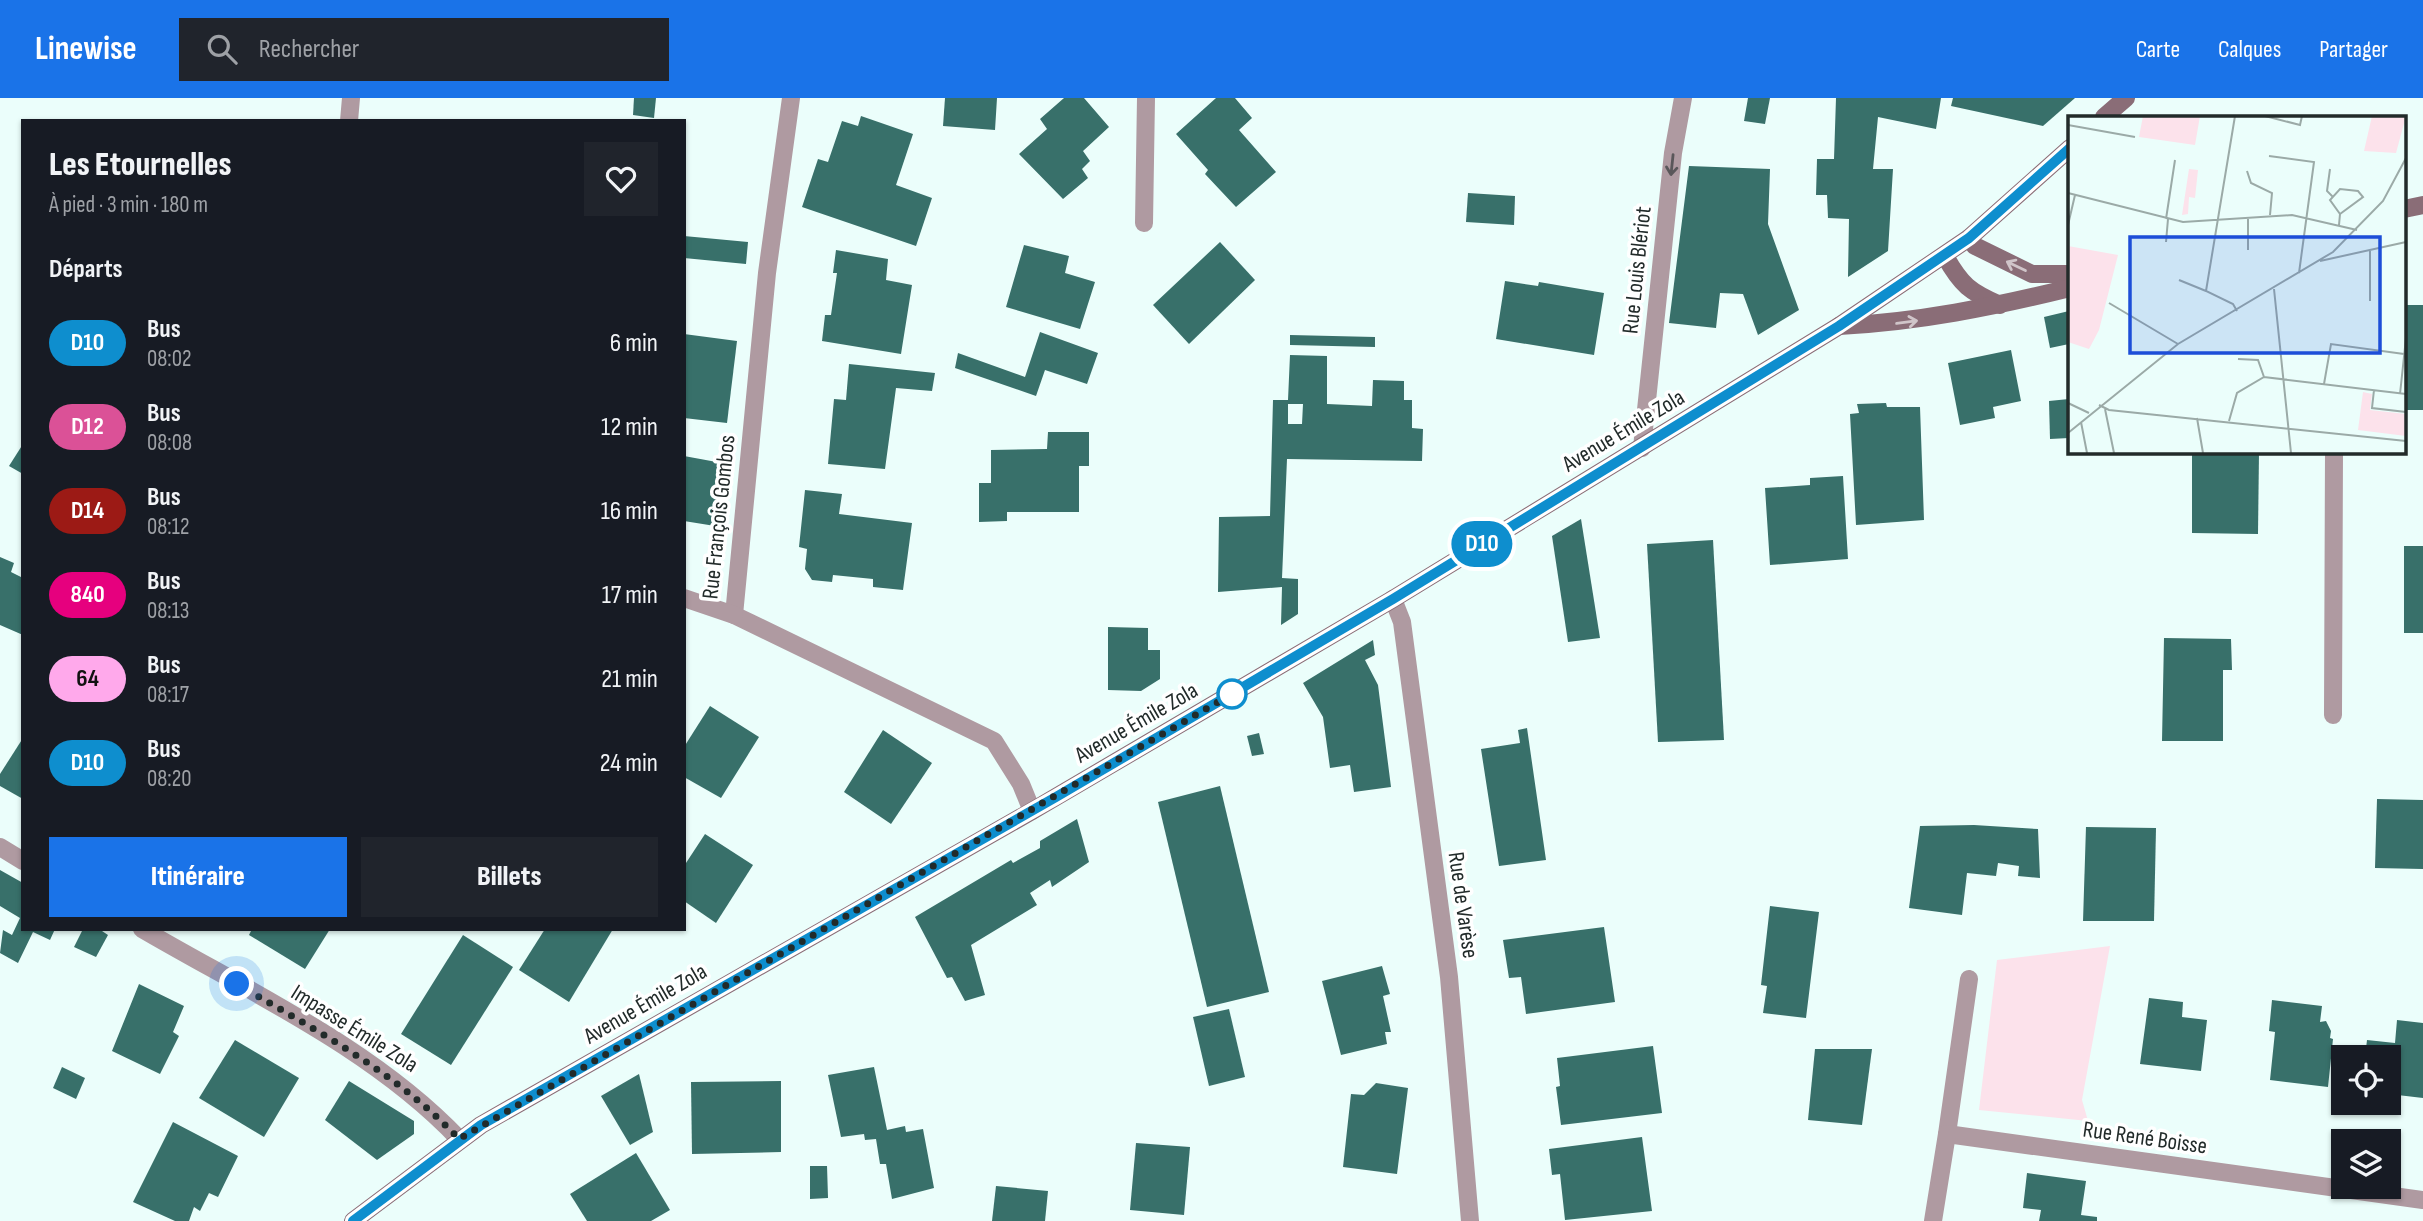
<!DOCTYPE html>
<html lang="fr">
<meta charset="utf-8">
<style>
:root{--surface:#171b24;--page:#20242c;--text:#f1f3f6;--muted:#9ea1a6;--accent:#1a73e8}
body{margin:0;font-family:"Sofia Sans Condensed",sans-serif;background:var(--page);color:var(--text);height:100vh;display:flex;flex-direction:column;font-size:26px;white-space:nowrap}
*{box-sizing:border-box;margin:0}
p{font-size:23px;color:var(--muted)}
.icon{flex:none;width:38px;height:38px;fill:none;stroke:currentColor;stroke-width:2;stroke-linecap:round;stroke-linejoin:round}
.map{position:relative;flex:1;overflow:hidden}
.panel{position:absolute;left:21px;top:21px;width:665px;height:812px;display:flex;flex-direction:column;background:var(--surface);border-radius:0px;box-shadow:0 2px 5px #0004}
.panel>*{flex:none}
.badge{padding:0 14px;border-radius:23px;font-size:24px;line-height:46px}
.controls{position:absolute;left:2331px;top:947px;display:grid;gap:14px}
.controls a{display:grid;place-items:center;width:70px;height:70px;border-radius:0px;background:var(--surface);box-shadow:0 2px 5px #0004;font-size:35px}
.you{position:absolute;width:35px;height:35px;margin:-18px;border:5px solid #fff;border-radius:50%;background:#1a73e8;box-shadow:0 0 0 10px #1a73e833}
.map>.badge{position:absolute;translate:-50% -50%;box-shadow:0 0 0 4px #fff}
h2{padding:0 28px;font-size:26px;line-height:63px}
.round{display:grid;place-items:center;flex:none;width:74px;height:74px;border-radius:0px;background:var(--page)}
.head{display:flex;align-items:center;justify-content:space-between;height:119px;padding:0 28px}
h1{font-size:33px;font-weight:800;line-height:52px}
.action{display:flex;gap:14px;margin-top:auto;padding:14px 28px}
.action a{flex:1;height:80px;border-radius:0px;background:var(--accent);color:#fff;font-size:28px;font-weight:800;line-height:80px;text-align:center}
.action a+a{background:var(--page);color:var(--text)}
ul{padding:0;list-style:none}
li{display:flex;align-items:center;gap:21px;height:84px;padding:0 28px}
li div{flex:1}
li b{display:block;font-size:26px}
li em{font-style:normal}
li .badge{min-width:77px;font-weight:700;text-align:center}
header{display:flex;align-items:center;gap:42px;box-sizing:border-box;height:98px;padding:0 35px;background:var(--accent);color:#fff}
header strong{font-size:33px}
nav{display:flex;gap:38px;margin-inline-start:auto;font-size:24px}
.search{width:490px;height:63px;background:var(--page);display:flex;align-items:center;gap:18px;box-sizing:border-box;padding:0 24px;border-radius:0px;color:var(--muted);font-size:26px}
.map>svg:first-child{display:block}
</style>
<header>
<strong>Linewise</strong>
<div class="search"><svg class="icon" aria-label="search" viewBox="0 0 24 24"><circle cx="10" cy="10" r="6"/><path d="M15 15l6 6"/></svg>Rechercher</div>
<nav><a>Carte</a><a>Calques</a><a>Partager</a></nav>
</header>
<div class="map">
<svg width="2423" height="1123" viewBox="0 0 2423 1123">
<rect width="100%" height="100%" fill="#ebfefb"/>
<!-- green -->
<polygon fill="#fce2eb" points="2110,848 2082,1002 2088,1023 1979,1012 1997,862"/>
<!-- building -->
<g fill="#38706a" fill-rule="evenodd">
<polygon points="634,0 656,0 654,20 633,17"/>
<polygon points="945,0 997,0 995,32 943,28"/>
<polygon points="1064,0 1084,0 1109,29 1083,53 1090,63 1082,71 1088,80 1063,101 1019,56 1047,31 1040,21"/>
<polygon points="1216,0 1235,0 1252,20 1239,32 1276,74 1236,109 1205,76 1208,72 1176,36"/>
<polygon points="1748,0 1770,0 1765,26 1744,23"/>
<polygon points="1836,0 1941,0 1936,31 1878,19 1873,71 1893,71 1888,153 1848,179 1849,121 1828,120 1827,97 1816,97 1817,61 1834,61"/>
<polygon points="1953,0 2075,0 2043,28 1951,8"/>
<polygon points="861,18 913,36 896,87 932,100 916,148 802,109 818,61 828,64 842,23 858,28"/>
<polygon points="1689,68 1770,71 1768,126 1799,212 1758,237 1743,196 1720,195 1716,230 1669,225"/>
<polygon points="1468,95 1515,98 1514,127 1466,124"/>
<polygon points="684,138 748,144 746,166 684,160"/>
<polygon points="1220,144 1255,182 1189,246 1153,207"/>
<polygon points="1024,147 1069,158 1065,175 1095,184 1080,231 1006,209"/>
<polygon points="836,152 888,161 886,182 912,187 901,256 822,243 825,217 831,217 837,175 833,175"/>
<polygon points="1505,183 1538,188 1539,184 1604,195 1594,257 1496,241"/>
<rect x="2404" y="207" width="19" height="105"/>
<polygon points="2069,213 2069,246 2050,250 2044,219"/>
<polygon points="1040,234 1098,255 1087,286 1045,272 1036,298 955,270 958,255 1025,279"/>
<polygon points="684,236 737,243 727,325 684,320"/>
<polygon points="1290,237 1375,239 1375,249 1290,247"/>
<polygon points="2011,252 2021,303 1993,309 1995,320 1960,327 1948,265"/>
<path d="M1290 257 1327 258V306L1372 308 1373 282 1404 283V302H1412V330L1423 331 1422 363 1287 361 1282 480 1298 481V516L1281 527 1282 489 1218 494 1219 419 1270 418 1273 302H1288ZM1288 306H1303L1302 326H1288Z"/>
<polygon points="849,266 935,275 932,293 896,290 885,371 828,366 834,301 846,302"/>
<polygon points="2069,301 2069,340 2050,341 2049,303"/>
<polygon points="1886,305 1887,309 1920,309 1924,422 1856,427 1850,316 1859,315 1857,306"/>
<polygon points="1048,334 1089,334 1089,368 1079,368 1079,414 1007,414 1007,423 979,424 979,385 991,385 991,352 1047,351"/>
<polygon points="23,346 23,376 9,368"/>
<polygon points="2192,354 2259,354 2258,436 2192,435"/>
<polygon points="684,358 722,365 715,428 684,423"/>
<polygon points="1843,378 1848,461 1770,467 1765,390 1810,387 1810,380"/>
<polygon points="805,392 842,396 839,416 912,425 903,492 873,489 873,481 833,477 832,484 812,482 805,471 807,451 799,449"/>
<polygon points="1581,421 1600,540 1568,544 1552,438"/>
<polygon points="1713,442 1724,642 1658,644 1647,446"/>
<rect x="2404" y="448" width="19" height="87"/>
<polygon points="0,459 14,465 11,474 23,480 23,537 0,527"/>
<polygon points="1108,529 1148,530 1148,552 1160,552 1160,581 1141,593 1108,592"/>
<polygon points="2164,540 2231,541 2232,572 2223,572 2223,643 2162,643"/>
<polygon points="1373,542 1375,557 1365,562 1378,587 1391,689 1354,694 1350,667 1330,670 1323,619 1303,585"/>
<polygon points="710,608 759,639 721,700 684,679 684,649"/>
<polygon points="1527,630 1546,762 1499,768 1481,651 1520,645 1518,632"/>
<polygon points="883,632 932,665 891,726 844,694"/>
<polygon points="1259,635 1264,656 1252,658 1247,638"/>
<polygon points="23,640 23,701 0,688 0,676"/>
<polygon points="1220,688 1269,894 1207,909 1158,704"/>
<polygon points="2377,701 2423,702 2423,771 2375,770"/>
<polygon points="1077,721 1089,764 1052,789 1050,782 1030,795 1037,807 971,847 985,897 965,903 952,879 947,880 915,819 1011,762 1013,765 1040,750 1040,743"/>
<polygon points="1974,727 2038,731 2040,780 2018,778 2019,768 1998,765 1996,778 1967,775 1962,817 1909,810 1920,728"/>
<polygon points="2086,729 2156,730 2154,823 2083,823"/>
<polygon points="705,736 753,767 716,825 684,803 684,768"/>
<polygon points="0,772 23,785 23,831 55,831 50,842 33,834 18,865 0,855 3,832 12,837 20,820 0,808"/>
<polygon points="1770,808 1819,814 1806,920 1763,915 1767,888 1761,887"/>
<polygon points="1604,829 1615,904 1526,916 1521,879 1509,880 1503,842"/>
<polygon points="83,831 99,831 108,837 96,859 74,849"/>
<polygon points="252,831 330,831 305,871 249,837"/>
<polygon points="545,831 613,831 569,904 519,872"/>
<polygon points="463,837 513,869 451,967 401,936"/>
<polygon points="1382,868 1390,896 1383,898 1391,934 1385,934 1387,946 1341,957 1322,883"/>
<polygon points="139,886 184,908 173,934 179,938 160,976 112,953"/>
<polygon points="2149,900 2183,904 2182,919 2207,922 2201,973 2140,966"/>
<polygon points="2272,902 2322,908 2320,924 2326,923 2331,933 2330,940 2333,941 2328,989 2270,982 2275,934 2269,933"/>
<polygon points="1229,911 1245,979 1209,988 1193,919"/>
<polygon points="2397,922 2423,925 2423,1000 2389,996 2389,959 2365,959 2367,942 2395,945"/>
<polygon points="235,942 299,980 264,1039 199,1000"/>
<polygon points="1653,948 1662,1015 1561,1027 1556,989 1560,988 1557,960"/>
<polygon points="1815,951 1872,951 1862,1027 1808,1022"/>
<polygon points="62,969 85,980 76,1001 53,990"/>
<polygon points="874,969 887,1032 905,1028 906,1034 923,1031 934,1090 892,1101 886,1066 880,1066 876,1041 865,1042 864,1036 841,1039 828,977"/>
<polygon points="639,976 653,1034 630,1047 601,998"/>
<polygon points="349,983 414,1023 414,1036 377,1062 325,1022"/>
<polygon points="781,983 781,1054 692,1056 691,984"/>
<polygon points="1376,985 1408,990 1397,1076 1343,1069 1351,996 1364,997"/>
<polygon points="173,1024 238,1058 218,1099 209,1095 200,1113 194,1109 189,1123 175,1123 133,1104"/>
<polygon points="1642,1039 1652,1113 1565,1122 1560,1076 1552,1077 1549,1051"/>
<polygon points="1136,1045 1190,1049 1184,1117 1130,1112"/>
<polygon points="636,1055 670,1112 651,1123 587,1123 570,1096"/>
<polygon points="810,1068 827,1068 828,1100 810,1101"/>
<polygon points="2027,1075 2086,1083 2081,1117 2097,1119 2097,1123 2039,1123 2041,1112 2023,1110"/>
<polygon points="996,1088 1048,1093 1045,1123 992,1123"/>
</g>
<g fill="none" stroke-linecap="round" stroke-linejoin="round">
<!-- lane -->
<g stroke="#af9aa1" stroke-width="18">
<polyline points="1144,125 1146,0"/>
<polyline points="2333,617 2334,354"/>
</g>
<!-- street -->
<g stroke="#af9aa1" stroke-width="18">
<polyline points="791,0 767,175 734,517 994,643 1021,686 1032,713"/>
<polyline points="349,23 351,0"/>
<polyline points="1642,350 1673,55 1683,0"/>
<polyline points="684,500 734,517"/>
<polyline points="1393,501 1402,524 1449,879 1470,1123"/>
<polyline points="0,749 23,763"/>
<path d="M142 831C248 893 374 951 459 1041"/>
<polyline points="1947,1036 1969,881"/>
<polyline points="1933,1123 1947,1036 2423,1102"/>
</g>
<!-- secondary -->
<g stroke="#8a6d77" stroke-width="18">
<polyline points="2104,19 2126,0"/>
<polyline points="2404,111 2423,107"/>
<polyline points="1969,140 1975,148 2032,176 2070,176"/>
<path d="M1945 158C1961 187 1970 194 2000 207"/>
<path d="M1839 228C1918 224 1993 209 2070 190"/>
<polyline points="353,1123 481,1027 1032,713 1393,501 1839,228 1969,140 2070,50"/>
</g>
</g>
<!-- one-way arrows -->
<defs><path id="oneway-shaft" d="M-6 0H5M1.5-3L5.5 0L1.5 3" fill="none" stroke-width="1.6" stroke-linecap="round" stroke-linejoin="round" transform="scale(1.75)"/></defs>
<use stroke="#5a575a" href="#oneway-shaft" transform="translate(1672 67) rotate(96)"/>
<g stroke="#d0c5c9">
<use href="#oneway-shaft" transform="translate(2016 168) rotate(-154)"/>
<use href="#oneway-shaft" transform="translate(1907 224) rotate(-8)"/>
</g>
<g fill="none" stroke-linecap="round" stroke-linejoin="round">
<defs>
<polyline id="line" points="353,1123 481,1027 1056,699 1393,501 1839,228 1969,140 2070,50"/>
</defs>
<!-- line casing -->
<use href="#line" stroke="#fff" stroke-width="16"/>
<!-- line -->
<use href="#line" stroke="#0e8ece" stroke-width="10"/>
<!-- walk -->
<path stroke="#222b2a" stroke-width="7" stroke-dasharray="0 12.6" d="M237 886C315 932 396 974 459 1041L1232 596"/>
</g>
<!-- markers -->
<circle fill="#fff" stroke="#0e8ece" stroke-width="3.5" cx="1232" cy="596" r="14"/>
<g text-anchor="middle" stroke-width="7" stroke-linejoin="round" paint-order="stroke">
<!-- street labels -->
<g font-size="23" fill="#222b2a" stroke="#fff">
<text transform="translate(1636 172) rotate(-84)" y="8">Rue Louis Blériot</text>
<text transform="translate(1623 332) rotate(-31)" y="8">Avenue Émile Zola</text>
<text transform="translate(718 419) rotate(-84)" y="8">Rue François Gombos</text>
<text transform="translate(1136 624) rotate(-30)" y="8">Avenue Émile Zola</text>
<text transform="translate(1464 807) rotate(82)" y="8">Rue de Varèse</text>
<text transform="translate(645 905) rotate(-30)" y="8">Avenue Émile Zola</text>
<text transform="translate(355 930) rotate(32)" y="8">Impasse Émile Zola</text>
<text transform="translate(2145 1039) rotate(8)" y="8">Rue René Boisse</text>
</g>
</g>
<!-- overview -->
<g transform="translate(2068 18)">
<rect width="338" height="338" fill="#ebfefb"/>
<path d="M75 0H132L127 29 71 21ZM304 0H338L328 37 296 35ZM121 53 130 54 127 82 121 81 120 98 114 99ZM0 130 50 139 31 214 21 233 0 226ZM295 276 304 278 302 294 338 298V320L290 314Z" fill="#fce2eb"/>
<path fill="none" stroke="#9baaa7" stroke-width="2" d="M167 0 138 175 165 188 169 195M197 0 232 9 234 0M0 9 67 21M201 40 246 46 231 157M262 53 259 75 265 81M179 55 183 67 204 77 202 99M0 77 115 106 224 99 289 114M98 103 107 44M0 109 7 79M271 109 272 98 295 81 290 75 272 73 262 84 272 98M98 126 100 103M180 134V101M252 145 338 126M111 164 138 175M206 173 223 337M302 185V134M41 187 110 228M170 243 190 244 196 261M256 268 263 228 336 238M306 274 304 292 338 296M332 278 338 222M0 287 21 297M31 289 41 294 338 325M37 293 46 337M129 302 135 337M161 305 169 277 196 261 338 278M13 306 19 337M0 317 110 228 265 136 315 85 338 42"/>
<path fill="#1d4ed8" fill-opacity="0.15" stroke="#1d4ed8" stroke-width="3.5" d="M62 121H312V237H62Z"/>
<rect width="338" height="338" fill="none" stroke="#222b2a" stroke-width="3.5"/>
</g>
</svg>
<div class="controls">
<a><svg class="icon" aria-label="locate" viewBox="0 0 24 24"><circle cx="12" cy="12" r="6"/><path d="M12 2v4M12 18v4M2 12h4M18 12h4"/></svg></a>
<a><svg class="icon" aria-label="layers" viewBox="0 0 24 24"><path d="M12 4l9 5-9 5-9-5zM3 14l9 5 9-5"/></svg></a>
</div>
<div class="you" style="left:237px;top:886px"></div>
<b class="badge" style="left:1482px;top:446px;background:#0e8ece;color:#fff">D10</b>
<section class="panel">
<div class="head"><div><h1>Les Etournelles</h1><p>À pied · 3 min · 180 m</p></div><a class="round"><svg class="icon" aria-label="heart" viewBox="0 0 24 24"><path d="M12 20l-8-8c-3-5 5-10 8-4 3-6 11-1 8 4z"/></svg></a></div>
<h2>Départs</h2>
<ul>
<li><span class="badge" style="background:#0e8ece;color:#fff">D10</span><div><b>Bus</b><p>08:02</p></div><em>6 min</em></li>
<li><span class="badge" style="background:#db5197;color:#fff">D12</span><div><b>Bus</b><p>08:08</p></div><em>12 min</em></li>
<li><span class="badge" style="background:#9c1a15;color:#fff">D14</span><div><b>Bus</b><p>08:12</p></div><em>16 min</em></li>
<li><span class="badge" style="background:#e6007e;color:#fff">840</span><div><b>Bus</b><p>08:13</p></div><em>17 min</em></li>
<li><span class="badge" style="background:#ffa9eb;color:#111">64</span><div><b>Bus</b><p>08:17</p></div><em>21 min</em></li>
<li><span class="badge" style="background:#0e8ece;color:#fff">D10</span><div><b>Bus</b><p>08:20</p></div><em>24 min</em></li>
</ul>
<div class="action"><a>Itinéraire</a><a>Billets</a></div>
</section>
</div>
